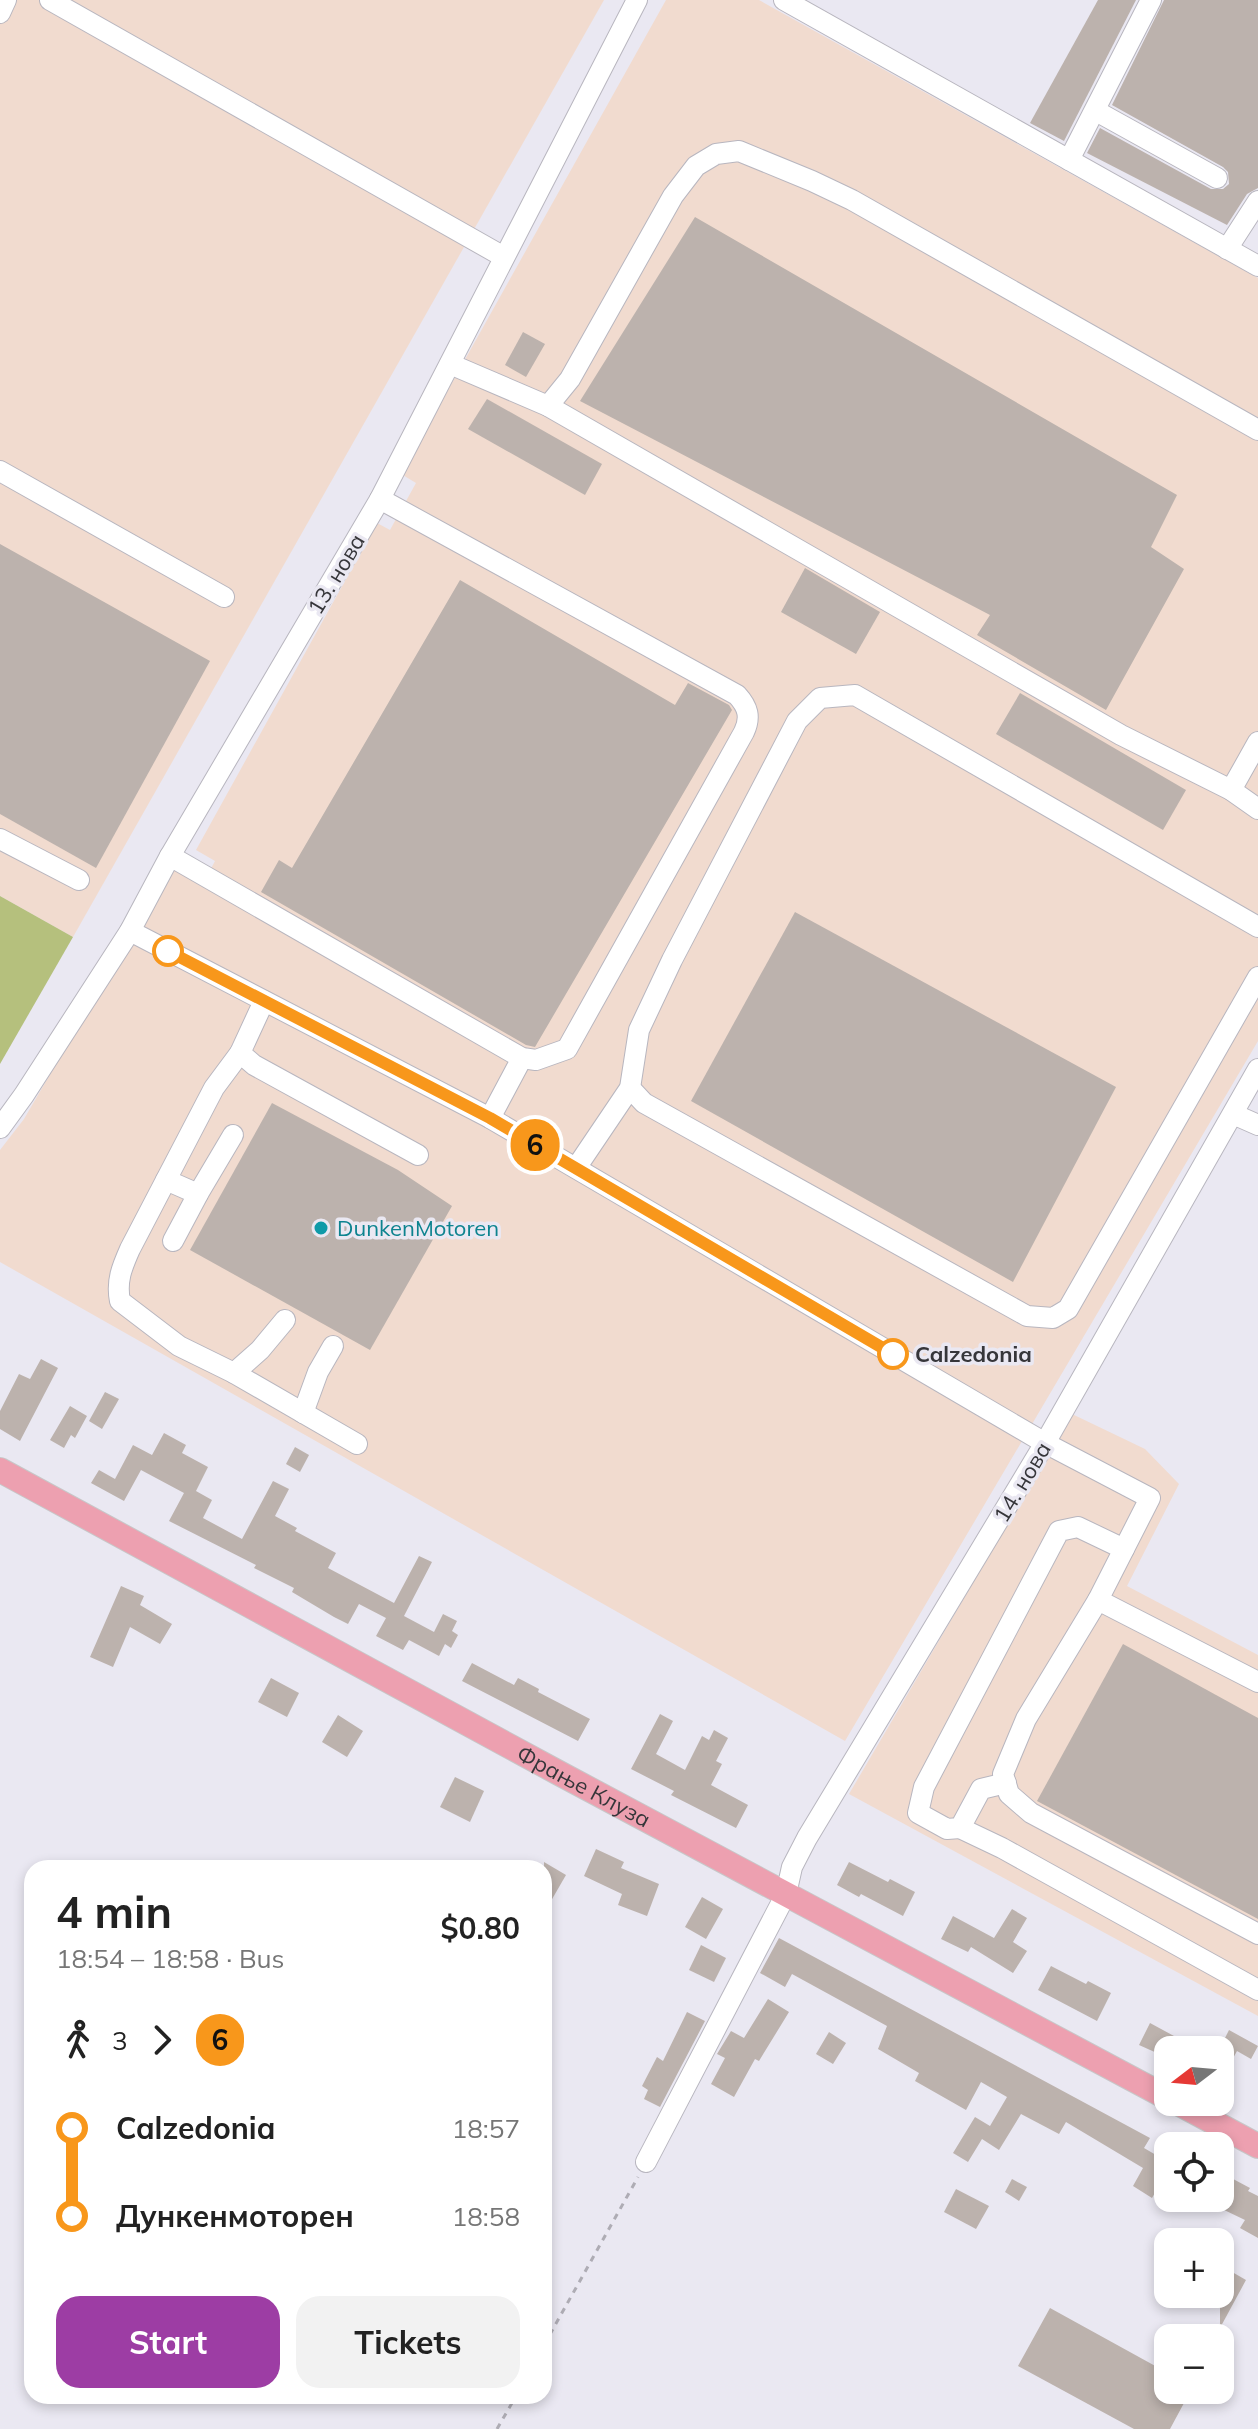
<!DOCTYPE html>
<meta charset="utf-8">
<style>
:root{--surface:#fff;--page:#f2f2f2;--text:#222;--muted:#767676;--accent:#9d3da4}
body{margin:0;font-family:Mulish,sans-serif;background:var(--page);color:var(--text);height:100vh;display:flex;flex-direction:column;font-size:30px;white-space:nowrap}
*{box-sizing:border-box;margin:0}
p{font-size:26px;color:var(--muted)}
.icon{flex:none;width:44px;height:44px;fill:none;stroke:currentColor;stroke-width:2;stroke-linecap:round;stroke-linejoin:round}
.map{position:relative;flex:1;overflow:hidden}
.side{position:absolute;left:24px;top:1860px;width:528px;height:544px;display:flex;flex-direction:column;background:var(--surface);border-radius:24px;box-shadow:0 4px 12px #0003}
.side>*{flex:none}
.badge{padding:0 16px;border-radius:26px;font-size:28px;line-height:52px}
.needle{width:52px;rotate:254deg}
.buttons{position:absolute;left:1154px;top:2036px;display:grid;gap:16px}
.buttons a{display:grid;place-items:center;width:80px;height:80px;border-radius:16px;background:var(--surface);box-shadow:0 4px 12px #0003;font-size:40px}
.map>.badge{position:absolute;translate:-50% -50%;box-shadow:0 0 0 4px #fff}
.legs{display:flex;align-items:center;gap:12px;height:88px;padding:0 32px;font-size:26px}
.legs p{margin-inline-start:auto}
.headline{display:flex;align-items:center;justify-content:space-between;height:136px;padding:0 32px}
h1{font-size:44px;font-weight:700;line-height:60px}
.action{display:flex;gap:16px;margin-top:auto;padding:16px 32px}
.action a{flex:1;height:92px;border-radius:24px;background:var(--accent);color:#fff;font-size:32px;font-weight:700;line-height:92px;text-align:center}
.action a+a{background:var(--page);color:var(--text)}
ul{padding:0 32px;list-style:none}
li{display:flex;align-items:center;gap:28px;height:88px;font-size:30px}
li i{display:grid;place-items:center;width:12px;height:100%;margin:0 10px;background:currentColor}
li i::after{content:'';width:20px;height:20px;margin:-10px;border:6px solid;border-radius:50%;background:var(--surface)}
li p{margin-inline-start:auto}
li:first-child i{background:linear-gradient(#0000 50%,currentColor 0)}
li:last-child i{background:linear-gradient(currentColor 50%,#0000 0)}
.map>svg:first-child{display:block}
</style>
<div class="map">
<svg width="1258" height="2429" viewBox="0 0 1258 2429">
<rect width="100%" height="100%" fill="#eae8f2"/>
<!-- industrial -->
<g fill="#f1dbcf">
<polygon points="0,0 604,0 73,937 0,896"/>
<polygon points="666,0 759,0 1258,278 1258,1041 845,1741 0,1262 0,1150 24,1119 172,865 204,882 215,861 196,850 377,523 390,530 416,483 401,474"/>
<polygon points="1072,1414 1145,1449 1179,1484 1127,1586 1258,1655 1258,2016 849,1794"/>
</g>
<!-- green -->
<polygon fill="#b5c07d" points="0,896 73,937 0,1064"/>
<!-- building -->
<g fill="#bcb2ad">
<polygon points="1098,0 1136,0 1064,141 1030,123"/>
<polygon points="1164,0 1258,0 1258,188 1247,194 1227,225 1087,153 1100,128 1211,189 1223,189 1229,184 1228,172 1223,167 1112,105"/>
<polygon points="695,217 1177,495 1151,547 1184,569 1106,710 977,635 990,615 580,401"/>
<polygon points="523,332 545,344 526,377 505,365"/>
<polygon points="487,399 602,464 585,495 468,429"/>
<polygon points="0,544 210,661 96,868 0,814"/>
<polygon points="805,568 880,612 856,654 781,612"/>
<polygon points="460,580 675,705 688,683 729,705 732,710 535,1047 526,1045 261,892 279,860 292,868"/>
<polygon points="1020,693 1186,790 1163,830 996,734"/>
<polygon points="795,912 1116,1087 1013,1282 691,1101"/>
<polygon points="272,1103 398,1170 452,1206 370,1350 190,1250"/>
<polygon points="41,1359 58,1368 20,1441 0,1429 0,1411 19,1374 30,1379"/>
<polygon points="105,1392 119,1399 102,1429 89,1421"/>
<polygon points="70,1406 87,1416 75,1438 71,1435 64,1448 50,1440"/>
<polygon points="164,1433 186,1445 182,1453 208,1467 196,1491 212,1500 203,1518 242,1539 273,1481 289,1489 275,1516 297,1528 295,1531 336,1553 328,1568 394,1603 419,1556 432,1562 404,1616 434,1632 443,1614 457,1621 452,1631 458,1635 451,1648 445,1644 439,1656 409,1640 403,1650 376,1636 386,1618 359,1604 348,1624 334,1617 292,1592 294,1588 254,1568 256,1565 169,1521 184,1493 141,1470 124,1501 91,1483 99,1470 115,1479 133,1445 152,1455"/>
<polygon points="295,1447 309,1455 300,1472 286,1464"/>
<polygon points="121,1586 144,1596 140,1605 172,1624 160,1644 130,1627 113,1667 90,1657"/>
<polygon points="1123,1644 1258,1718 1258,1919 1037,1801"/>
<polygon points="472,1663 514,1685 518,1678 539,1689 538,1692 590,1719 578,1741 462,1681"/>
<polygon points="271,1678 299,1693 287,1717 258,1702"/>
<polygon points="660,1714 673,1721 656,1754 685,1770 702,1736 709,1740 714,1730 728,1738 716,1761 722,1764 711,1785 748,1805 736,1828 671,1795 674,1791 631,1769"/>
<polygon points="338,1715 363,1731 347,1757 322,1742"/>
<polygon points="455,1777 484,1791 470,1822 440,1807"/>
<polygon points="596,1849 624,1862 621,1868 659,1884 647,1916 618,1905 622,1894 584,1876"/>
<polygon points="544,1862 566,1875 544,1913"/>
<polygon points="849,1862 888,1882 890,1879 915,1892 903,1916 861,1894 859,1897 837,1885"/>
<polygon points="702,1897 723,1909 706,1939 685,1927"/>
<polygon points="1012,1909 1027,1918 1013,1942 1027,1951 1013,1973 971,1947 968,1952 941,1939 953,1916 994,1938"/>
<polygon points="779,1938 1150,2138 1144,2148 1168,2162 1168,2170 1152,2198 1133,2186 1143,2168 1066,2122 1059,2134 1021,2114 999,2150 982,2139 968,2162 953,2153 975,2117 990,2126 1007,2097 981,2082 966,2110 915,2081 919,2073 878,2049 887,2026 792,1974 785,1987 760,1973"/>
<polygon points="701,1945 726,1958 714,1982 689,1970"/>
<polygon points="1051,1966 1086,1984 1088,1981 1111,1993 1097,2021 1038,1990"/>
<polygon points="768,1999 789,2012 759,2061 755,2059 734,2097 711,2084 725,2058 717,2054 731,2031 744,2038"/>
<polygon points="687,2012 705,2021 660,2107 644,2099 648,2090 642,2086 657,2057 663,2061"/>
<polygon points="1150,2023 1174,2036 1168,2049 1168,2058 1139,2045"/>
<polygon points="1229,2030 1258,2046 1251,2059 1237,2051 1220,2082 1220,2048"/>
<polygon points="829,2032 846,2043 833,2064 816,2054"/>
<polygon points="1220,2172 1250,2188 1248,2191 1258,2196 1258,2238 1240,2228 1245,2220 1220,2208"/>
<polygon points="1012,2179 1027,2187 1019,2201 1005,2192"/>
<polygon points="956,2189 989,2206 976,2229 944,2212"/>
<polygon points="1220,2265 1246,2280 1220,2328 1220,2306 1198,2294 1220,2294"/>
<polygon points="1050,2308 1168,2373 1168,2390 1191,2390 1170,2429 1134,2429 1018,2366"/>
</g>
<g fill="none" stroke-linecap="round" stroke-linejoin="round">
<defs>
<g id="minor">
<polyline points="50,0 504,257"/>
<polyline points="784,0 1258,266"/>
<polyline points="0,13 6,0"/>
<polyline points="1096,111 1217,178"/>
<polyline points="1069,160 1151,0"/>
<polyline points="1227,249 1258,201"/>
<polyline points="450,364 548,406 1121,735 1231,790 1258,809"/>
<polyline points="548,406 570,379 673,196 696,166 716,154 739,151 812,181 852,200 1258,430"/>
<polyline points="0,471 224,597"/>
<polyline points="1231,790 1258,742"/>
<polyline points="0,839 79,880"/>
<path d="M170 856 522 1058 536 1060 567 1049 744 732C751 717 748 707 737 695L380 499"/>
<polyline points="130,931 490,1118 1045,1443 1150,1498 1098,1600 1258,1682"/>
<polyline points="264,1001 240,1053 254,1065 418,1155"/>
<path d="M240 1053 214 1088 130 1249C122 1267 116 1281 120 1301L179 1346 234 1373 357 1444"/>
<polyline points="630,1088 644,1103 1027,1316 1053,1318 1068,1309 1258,977"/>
<polyline points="1233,1114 1258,1125"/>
<polyline points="490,1118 522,1058"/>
<polyline points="0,1128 24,1095 130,931 170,856 380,499 637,0"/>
<polyline points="576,1168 630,1088 639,1030 672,960 797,721 820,698 855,695 1258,927"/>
<polyline points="166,1180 198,1194 173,1241"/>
<polyline points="198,1194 233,1135"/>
<polyline points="234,1373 260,1350 285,1320"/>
<polyline points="303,1413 318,1372 333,1346"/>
<polyline points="1098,1600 1026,1719 1003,1774 1009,1794 1031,1813 1258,1934"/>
<polyline points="1006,1783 981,1789 960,1828 947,1829 918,1813 924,1787 1059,1531 1078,1527 1124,1549"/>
<polyline points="960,1828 1002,1848 1258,1990"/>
<polyline points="646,2162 786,1894 792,1867 807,1838 1045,1443 1258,1069"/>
</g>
<g id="major">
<path id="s1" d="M0 1470 557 1772 1168 2098"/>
<polyline points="1176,2102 1258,2146"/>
</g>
</defs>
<!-- minor casing -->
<use href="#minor" stroke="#b8b6bf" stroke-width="22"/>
<!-- major casing -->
<use href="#major" stroke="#c7c7c8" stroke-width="26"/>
<!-- path -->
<g stroke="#aeacb4" stroke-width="3" stroke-dasharray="6 6" stroke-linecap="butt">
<polyline points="544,2345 638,2177"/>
<polyline points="497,2429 516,2396"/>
</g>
<!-- minor -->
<use href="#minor" stroke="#fff" stroke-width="20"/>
<!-- major -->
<use href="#major" stroke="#eda0b0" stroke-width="24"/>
</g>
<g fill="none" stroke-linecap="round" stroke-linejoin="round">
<defs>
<polyline id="line-1" points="168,951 490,1118 893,1354"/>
</defs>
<!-- line-1 casing -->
<use href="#line-1" stroke="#fff" stroke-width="18"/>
<!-- line-1 -->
<use href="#line-1" stroke="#f8971b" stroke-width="12"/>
</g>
<!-- markers -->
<g fill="#fff" stroke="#f8971b" stroke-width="4">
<circle cx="168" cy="951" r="14"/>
<circle cx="893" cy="1354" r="14"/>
</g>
<circle fill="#0f9aa8" stroke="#eae8f2" stroke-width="3" cx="321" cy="1228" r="8"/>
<g text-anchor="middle" stroke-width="7" stroke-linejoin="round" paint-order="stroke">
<!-- street labels -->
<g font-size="22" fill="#36363a" stroke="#eae8f2">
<text transform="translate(336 574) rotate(-59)" y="8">13. нова</text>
<text transform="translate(1022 1482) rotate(-59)" y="8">14. нова</text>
<text dy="8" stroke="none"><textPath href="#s1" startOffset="664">Фрање Клуза</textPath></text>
</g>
<!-- culture labels -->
<g font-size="22" fill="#0d838f" stroke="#eae8f2" text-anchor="start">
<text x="337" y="1236">DunkenMotoren</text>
</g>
<!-- stop labels -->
<g font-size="22" font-weight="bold" fill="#36363a" stroke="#eae8f2" text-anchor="start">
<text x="915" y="1362">Calzedonia</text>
</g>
</g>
</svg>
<div class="buttons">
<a><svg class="needle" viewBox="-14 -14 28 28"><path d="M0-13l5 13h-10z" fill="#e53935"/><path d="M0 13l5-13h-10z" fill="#767676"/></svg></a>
<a><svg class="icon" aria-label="locate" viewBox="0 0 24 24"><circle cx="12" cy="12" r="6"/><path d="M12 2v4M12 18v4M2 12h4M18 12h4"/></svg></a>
<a>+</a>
<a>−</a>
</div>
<b class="badge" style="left:535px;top:1145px;background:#f8971b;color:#111">6</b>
<section class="side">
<div class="headline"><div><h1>4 min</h1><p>18:54 – 18:58 · Bus</p></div><b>$0.80</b></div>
<div class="legs"><svg class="icon" aria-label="walk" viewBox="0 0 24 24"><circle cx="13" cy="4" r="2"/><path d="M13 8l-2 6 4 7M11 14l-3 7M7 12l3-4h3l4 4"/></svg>3<svg class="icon" aria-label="forward" viewBox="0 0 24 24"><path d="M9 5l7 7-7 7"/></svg><b class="badge" style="background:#f8971b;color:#111">6</b></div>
<ul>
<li><i style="color:#f8971b"></i><b>Calzedonia</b><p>18:57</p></li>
<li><i style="color:#f8971b"></i><b>Дункенмоторен</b><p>18:58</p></li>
</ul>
<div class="action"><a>Start</a><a>Tickets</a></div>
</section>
</div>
